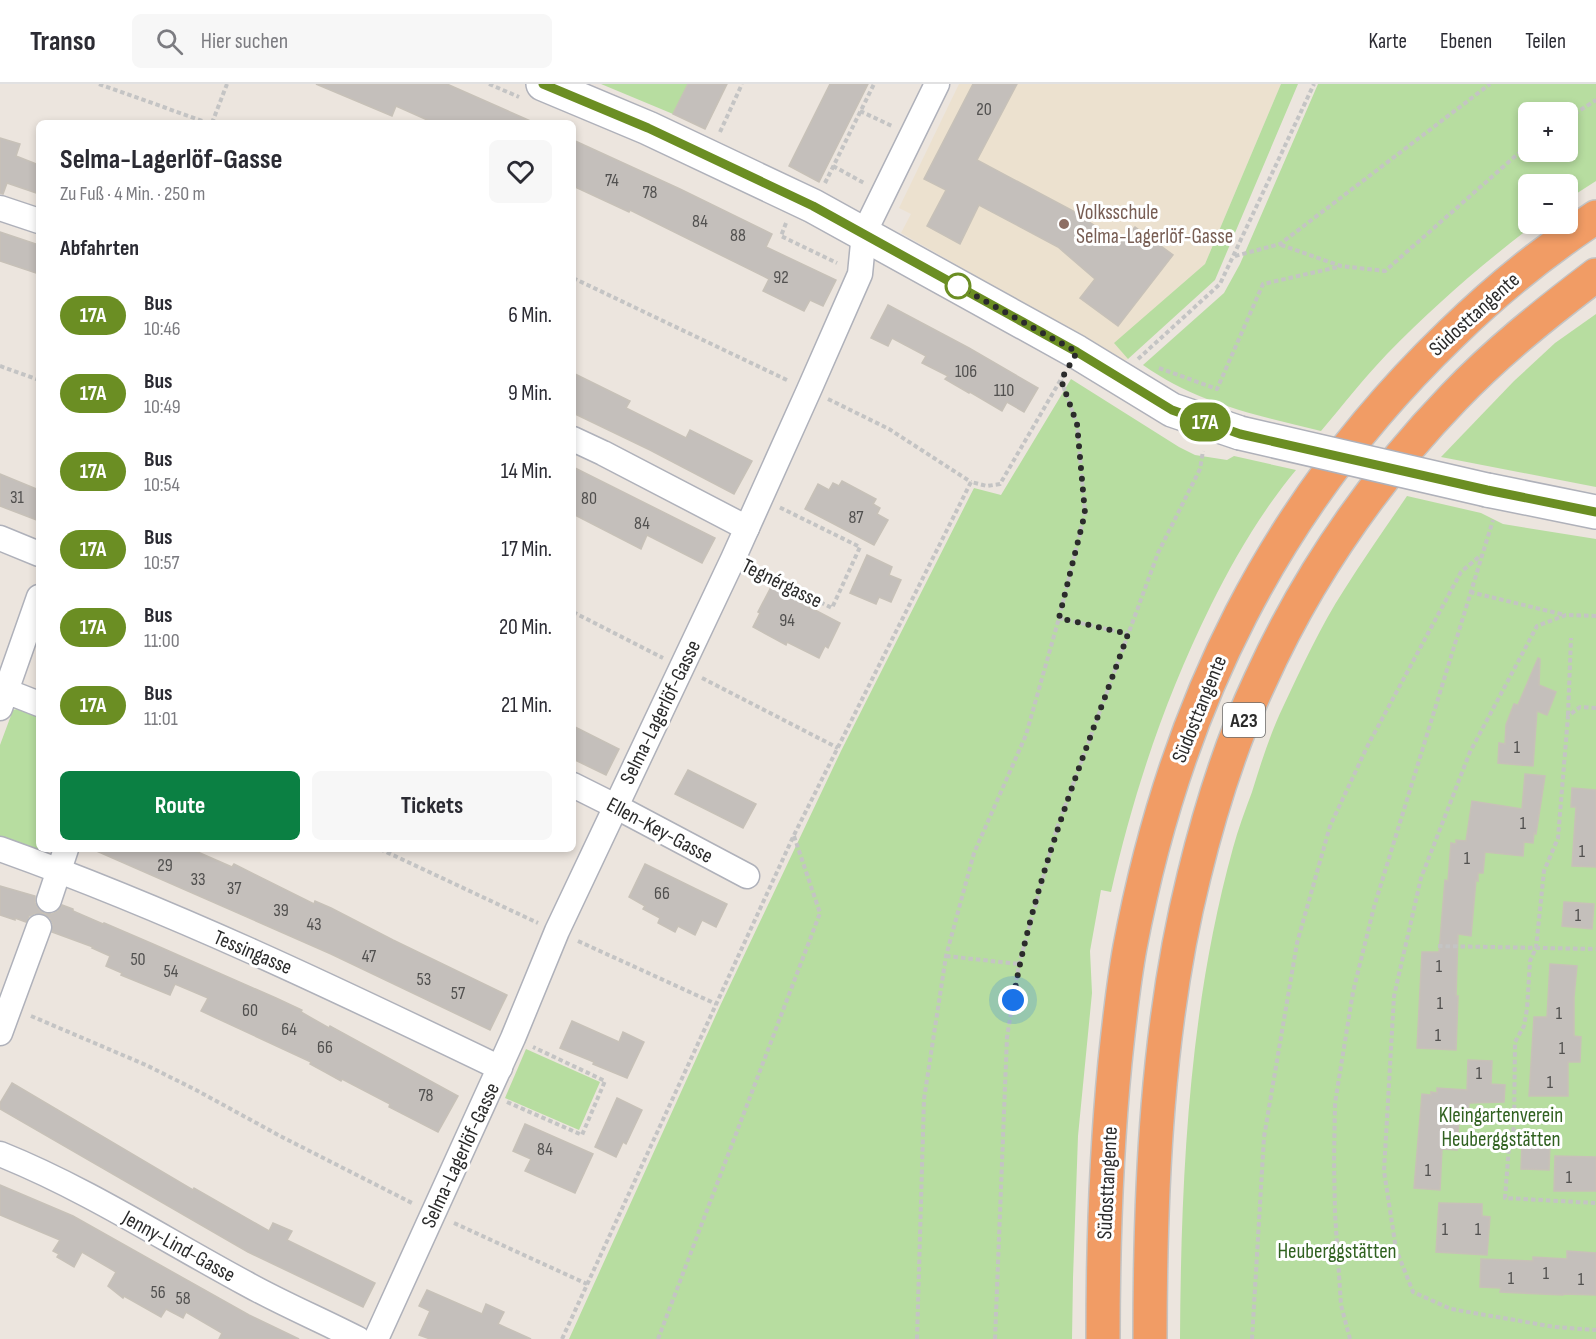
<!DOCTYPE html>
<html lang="de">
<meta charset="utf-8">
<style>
:root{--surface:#fff;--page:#f7f7f7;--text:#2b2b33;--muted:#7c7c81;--line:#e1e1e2;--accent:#0b8043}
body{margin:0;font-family:"Sofia Sans Condensed",sans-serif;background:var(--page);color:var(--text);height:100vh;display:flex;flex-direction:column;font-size:22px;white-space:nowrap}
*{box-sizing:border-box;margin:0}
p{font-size:20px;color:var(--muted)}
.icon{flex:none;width:33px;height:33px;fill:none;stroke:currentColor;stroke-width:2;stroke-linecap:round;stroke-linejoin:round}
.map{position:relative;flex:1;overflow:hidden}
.side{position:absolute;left:36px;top:36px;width:540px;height:732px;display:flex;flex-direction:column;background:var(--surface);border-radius:9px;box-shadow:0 3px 9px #0003}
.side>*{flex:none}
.badge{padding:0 12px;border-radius:20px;font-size:21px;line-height:39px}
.controls{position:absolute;left:1518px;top:18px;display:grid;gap:12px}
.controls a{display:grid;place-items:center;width:60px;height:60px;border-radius:9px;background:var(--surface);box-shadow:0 3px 9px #0003;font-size:30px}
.you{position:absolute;width:30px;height:30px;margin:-15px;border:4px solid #fff;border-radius:50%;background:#1a73e8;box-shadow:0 0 0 9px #1a73e833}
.map>.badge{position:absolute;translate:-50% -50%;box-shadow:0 0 0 3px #fff}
h2{padding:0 24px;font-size:22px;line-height:54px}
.round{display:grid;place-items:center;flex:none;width:63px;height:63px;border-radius:9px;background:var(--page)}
.overview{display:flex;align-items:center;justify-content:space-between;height:102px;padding:0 24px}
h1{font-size:28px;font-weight:700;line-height:45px}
.cta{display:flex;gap:12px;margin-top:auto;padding:12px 24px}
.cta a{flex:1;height:69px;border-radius:9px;background:var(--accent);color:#fff;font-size:24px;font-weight:700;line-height:69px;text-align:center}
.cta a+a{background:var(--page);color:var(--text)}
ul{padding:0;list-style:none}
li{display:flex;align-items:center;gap:18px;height:78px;padding:0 24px}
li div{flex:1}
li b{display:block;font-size:22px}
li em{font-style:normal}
li .badge{min-width:66px;font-weight:700;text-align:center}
header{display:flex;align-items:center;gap:36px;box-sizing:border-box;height:84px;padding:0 30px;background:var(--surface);border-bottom:2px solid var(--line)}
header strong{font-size:28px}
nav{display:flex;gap:33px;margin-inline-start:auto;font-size:21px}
.search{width:420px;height:54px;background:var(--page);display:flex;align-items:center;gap:15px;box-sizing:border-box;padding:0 21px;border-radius:9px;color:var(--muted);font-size:22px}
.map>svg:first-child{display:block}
</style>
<header>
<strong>Transo</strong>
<div class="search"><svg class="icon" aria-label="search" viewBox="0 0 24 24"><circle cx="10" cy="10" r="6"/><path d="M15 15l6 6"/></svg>Hier suchen</div>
<nav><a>Karte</a><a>Ebenen</a><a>Teilen</a></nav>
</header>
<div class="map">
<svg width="1596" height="1255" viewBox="0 0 1596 1255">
<rect width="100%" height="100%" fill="#ece5de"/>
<!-- education -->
<polygon fill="#ece1cf" points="959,0 1281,0 1205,180 1115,259 1128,275 1125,277 901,149 911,130 899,124"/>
<!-- green -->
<g fill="#b7dda0" fill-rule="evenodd">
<polygon points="601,0 688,0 673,30"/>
<polygon points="1281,0 1298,0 1215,196 1128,275 1114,259 1205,180"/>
<path d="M1318 0H1596V97L1568 115V100H1528V140H1535C1482 180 1433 223 1387 270 1364 294 1343 321 1321 347 1257 331 1198 320 1143 281L1224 209 1240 180ZM1528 28H1568V68H1528Z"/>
<polygon points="1596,230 1596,403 1441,373 1514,297 1555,259"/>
<path d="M1071 295 1179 363 1195 371 1227 376 1234 372 1296 386C1262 427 1235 473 1211 521 1165 614 1134 707 1111 808L1101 806 1090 867 1092 909 1078 1052 1073 1194 1072 1255H569L720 922 841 667 974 404 1001 411Z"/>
<path d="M1407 412 1481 429 1503 440 1596 455V1255H1180C1181 1091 1189 923 1233 764 1238 745 1245 727 1252 708 1261 679 1270 650 1283 623 1301 585 1321 541 1344 506 1364 474 1386 443 1407 412Z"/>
<polygon points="22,624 39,628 39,765 57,765 44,769 0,752 0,661 13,626"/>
<polygon points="526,965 600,998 579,1046 505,1014"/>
</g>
<!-- building -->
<g fill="#c4bfbb" stroke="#c7c1b8" stroke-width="1.5">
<polygon points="316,0 447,0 535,39 434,39 396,22 392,32"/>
<polygon points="688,0 727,0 705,45 673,30"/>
<polygon points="830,0 868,0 819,98 789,82"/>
<polygon points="973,0 1017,0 977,76 1073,127 1120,159 1135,143 1173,171 1118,242 1080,214 1095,195 1058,163 979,121 960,160 927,142 946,106 924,95"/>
<polygon points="0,54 20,60 16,72 39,81 39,110 7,99 3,110 0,109"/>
<polygon points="573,56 680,105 772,150 766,163 836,196 823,222 810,216 804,227 763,207 769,195 630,126 629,128 573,102"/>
<polygon points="0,148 39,161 39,190 0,177"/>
<polygon points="888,221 969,264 1038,304 1024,328 1007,318 1002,327 970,308 969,309 945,295 948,292 922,279 926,272 892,254 888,262 871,254"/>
<polygon points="573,289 630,317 626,324 686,354 690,346 752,377 734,410 650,366 573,329"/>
<polygon points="573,383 715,454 702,479 647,451 641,465 573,430"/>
<polygon points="0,390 39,406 39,437 0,422"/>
<polygon points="842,397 876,415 873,420 880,424 877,430 888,436 874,461 805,425 818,400 829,406 833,399 839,402"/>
<polygon points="867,471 892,483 889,491 901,496 891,518 879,513 876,520 850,509"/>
<polygon points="771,503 840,539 828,564 825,562 819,574 787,558 786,561 753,543 760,529 758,528"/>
<polygon points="1538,574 1540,575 1539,601 1556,608 1547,631 1537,627 1533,682 1498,679 1499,659 1505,660 1506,641 1514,620 1518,621"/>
<polygon points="573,642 619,665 606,691 573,675"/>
<polygon points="688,686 756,720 743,744 675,710"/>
<polygon points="1525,690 1545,692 1536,750 1534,749 1533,759 1524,758 1523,772 1485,768 1483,789 1478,789 1478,797 1476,796 1471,852 1458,850 1456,912 1458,912 1456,966 1417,964 1422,868 1439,868 1445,796 1448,797 1451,759 1456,760 1456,756 1466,757 1472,717 1522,725"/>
<polygon points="1572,704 1596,706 1596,783 1572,782 1576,723 1571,723"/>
<polygon points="92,765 191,765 232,783 234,780 314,820 315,817 331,824 393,856 507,911 490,946 331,870"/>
<polygon points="645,780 727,820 716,843 702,836 695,851 678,842 675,848 658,839 660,834 643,825 645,822 629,813"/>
<polygon points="0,802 35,812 35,819 39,826 44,829 52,830 58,827 62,821 73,825 73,827 103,840 104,839 153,860 276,914 302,926 301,928 329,944 330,942 458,1012 438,1048 389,1023 390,1020 342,995 341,997 325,988 310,980 311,978 201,927 208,914 175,900 170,911 121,891 122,889 106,882 110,872 92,864 93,863 52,848 53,840 50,834 44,830 36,829 29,832 26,838 15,834 15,836 0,831"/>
<polygon points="1564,818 1594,820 1592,845 1562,842"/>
<polygon points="1550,880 1577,882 1574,913 1574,952 1581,953 1580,978 1568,978 1568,1012 1529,1012 1534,933 1547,933"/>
<polygon points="572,937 619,958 623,948 644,958 627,994 593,980 594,978 560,964"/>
<polygon points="1468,976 1492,977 1491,1000 1505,1001 1504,1018 1469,1019 1468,1034 1459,1033 1457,1066 1442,1065 1440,1106 1414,1104 1422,1010 1431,1011 1431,1008 1437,1009 1437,1004 1467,1006"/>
<polygon points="12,999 193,1106 194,1104 269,1147 273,1139 292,1147 287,1156 375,1199 363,1223 248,1168 0,1025 0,1019"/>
<polygon points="617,1014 642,1026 626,1060 623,1058 616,1073 595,1063"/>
<polygon points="525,1040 593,1070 575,1109 525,1087 531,1075 513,1067"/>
<polygon points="1522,1060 1550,1061 1549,1086 1521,1085"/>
<polygon points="1555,1072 1596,1073 1596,1107 1554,1107"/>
<polygon points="0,1101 73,1132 249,1231 299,1255 219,1255 222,1249 186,1228 183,1234 166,1225 161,1233 124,1212 123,1214 108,1202 116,1188 82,1168 74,1183 57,1173 59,1170 53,1167 60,1156 0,1131"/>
<polygon points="1439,1119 1482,1120 1482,1132 1490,1133 1487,1171 1436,1168"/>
<polygon points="1567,1167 1596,1169 1596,1211 1563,1210 1563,1211 1500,1208 1501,1204 1480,1203 1481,1175 1533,1177 1533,1173 1567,1175"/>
<polygon points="427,1206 482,1230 486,1220 504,1228 498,1240 531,1255 430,1255 419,1251 430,1227 419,1222"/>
</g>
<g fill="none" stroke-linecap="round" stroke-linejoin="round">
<defs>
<g id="street">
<polyline points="0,124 39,137"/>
<polyline points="573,355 603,369 747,444"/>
<polyline points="0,454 39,470"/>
<polyline points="6,607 39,513"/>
<polyline points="0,624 6,607 39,620"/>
<polyline points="573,701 615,722 747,792"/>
<path d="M0 765C171 826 336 905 500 984"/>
<polyline points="49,816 66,765"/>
<polyline points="0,949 39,843"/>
<path d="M0 1070C87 1105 165 1156 247 1200 283 1220 321 1236 358 1255"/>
<polyline points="376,1255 513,954 557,847 733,475 809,306 860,190 864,149 937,0"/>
</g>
<g id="secondary">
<polyline points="543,0 648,44 813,122 1077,268 1172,326 1240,349"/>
<polyline points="1487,406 1596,428"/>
</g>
<g id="highway">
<path d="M1103 1255C1103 1162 1106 1070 1115 978 1119 940 1123 901 1130 863 1175 623 1274 420 1451 250 1495 207 1544 167 1596 133"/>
<path d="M1150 1255C1150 1103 1157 940 1194 792 1210 726 1231 659 1260 597 1307 493 1374 396 1454 313 1497 268 1546 229 1596 191"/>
</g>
</defs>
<!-- street casing -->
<use href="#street" stroke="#afb1ba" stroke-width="27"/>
<!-- secondary casing -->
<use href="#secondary" stroke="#afb1ba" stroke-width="36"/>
<!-- highway casing -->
<use href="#highway" stroke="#c4c4c4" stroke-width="36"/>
<!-- path -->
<g stroke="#c4c4c4" stroke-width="4" stroke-dasharray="4.5 3" stroke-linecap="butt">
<polyline points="99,0 208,39"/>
<polyline points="489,0 519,13"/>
<polyline points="860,27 892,42"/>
<polyline points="1568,34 1596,16"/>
<polyline points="212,39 227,0"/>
<polyline points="720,48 742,0"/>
<polyline points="833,82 864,99"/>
<polyline points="825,99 874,0"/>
<polyline points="786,139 781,152 837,179"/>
<polyline points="1281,161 1341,182 1385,187 1528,61"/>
<polyline points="1235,172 1280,160 1490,0"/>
<polyline points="573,194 789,297"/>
<polyline points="1138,275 1220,200 1314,0"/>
<polyline points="0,282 39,296"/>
<polyline points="1159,284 1217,305 1263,200 1338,183"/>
<polyline points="828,315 889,345 971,398"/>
<polyline points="753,485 832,524 860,463 779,423"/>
<polyline points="1470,508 1565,531"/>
<polyline points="573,528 663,574"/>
<polyline points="1596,532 1566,531 1537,542 1470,668 1421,794 1394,912 1384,1087 1396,1165 1413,1208 1451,1225 1555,1243 1596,1246"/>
<polyline points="1059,534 1128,550"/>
<polyline points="702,594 838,664"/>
<polyline points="1596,624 1580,623 1568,632 1558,754 1544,787 1536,864 1530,877 1527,925 1524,942 1515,958 1514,1043 1509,1062 1505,1114 1596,1119"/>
<polyline points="1568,631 1571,554"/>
<polyline points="380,765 538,839"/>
<polyline points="578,857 716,920"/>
<polyline points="1438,862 1596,865"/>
<polyline points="946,872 1019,880"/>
<polyline points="31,932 146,981 196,1006 282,1053 412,1119"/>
<polyline points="507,1018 582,1051 605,997 533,963"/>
<polyline points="454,1139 587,1200"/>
<polyline points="562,1255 794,751 971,398 987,402 1000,400 1064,290"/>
<polyline points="658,1255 820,829 794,752"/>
<polyline points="917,1255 924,1015 946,872 974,769 1026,651 1059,534 1085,429 1077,340 1061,296"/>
<polyline points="995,1255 1007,953 1019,880 1057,744 1158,469 1200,385 1203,367"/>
<polyline points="1252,1255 1264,1053 1297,859 1330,742 1368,661 1461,488 1481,471"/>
<polyline points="1350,1255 1341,1221 1335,1129 1334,1077 1335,1019 1353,908 1374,823 1493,436"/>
</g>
<!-- street -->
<use href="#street" stroke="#fff" stroke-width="24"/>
<!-- secondary -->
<use href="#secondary" stroke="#fff" stroke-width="33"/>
<!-- highway -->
<use href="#highway" stroke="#f19c65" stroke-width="33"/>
<defs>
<polyline id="secondary-bridge" points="1240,349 1487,406"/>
</defs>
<!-- secondary-bridge casing -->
<use href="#secondary-bridge" stroke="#afb1ba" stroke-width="36" stroke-linecap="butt"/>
<!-- secondary-bridge -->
<use href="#secondary-bridge" stroke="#fff" stroke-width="33"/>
</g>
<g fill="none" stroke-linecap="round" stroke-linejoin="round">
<defs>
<polyline id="line" points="543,0 648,44 813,122 1077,268 1172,326 1240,350 1487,406 1596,428"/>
</defs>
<!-- line casing -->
<use href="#line" stroke="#fff" stroke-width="14"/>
<!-- line -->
<use href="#line" stroke="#6b8e23" stroke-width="9"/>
<!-- walk -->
<path stroke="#2b2b2b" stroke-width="6" stroke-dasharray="0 10.8" d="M958 202 1077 268 1061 296 1077 340 1085 429 1059 534 1128 550C1085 670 1035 790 1013 916"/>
</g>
<!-- markers -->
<circle fill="#8d6e63" stroke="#fff" stroke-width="2" cx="1064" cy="140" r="6"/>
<circle fill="#fff" stroke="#6b8e23" stroke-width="3" cx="958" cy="202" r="12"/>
<g text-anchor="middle" stroke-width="6" stroke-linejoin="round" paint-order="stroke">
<!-- number labels -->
<g font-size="18" fill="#51504f">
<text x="984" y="31">20</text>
<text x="612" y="102">74</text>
<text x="650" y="114">78</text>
<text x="700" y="143">84</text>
<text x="738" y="157">88</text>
<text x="781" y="199">92</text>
<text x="966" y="293">106</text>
<text x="1004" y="312">110</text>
<text x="17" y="419">31</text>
<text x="589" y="420">80</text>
<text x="856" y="439">87</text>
<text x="642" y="445">84</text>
<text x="787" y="542">94</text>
<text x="1517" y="669">1</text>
<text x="1523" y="745">1</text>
<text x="1582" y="773">1</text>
<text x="1467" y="780">1</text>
<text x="165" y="787">29</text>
<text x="198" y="801">33</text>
<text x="234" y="810">37</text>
<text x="662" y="815">66</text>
<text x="281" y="832">39</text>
<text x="1578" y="837">1</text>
<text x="314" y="846">43</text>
<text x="369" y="878">47</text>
<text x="138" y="881">50</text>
<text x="1439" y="888">1</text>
<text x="171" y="893">54</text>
<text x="424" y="901">53</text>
<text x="458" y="915">57</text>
<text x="1440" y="925">1</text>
<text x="250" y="932">60</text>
<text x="1559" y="935">1</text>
<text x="289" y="951">64</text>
<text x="1438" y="957">1</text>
<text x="325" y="969">66</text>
<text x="1562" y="970">1</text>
<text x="1479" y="995">1</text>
<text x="1550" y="1004">1</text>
<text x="426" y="1017">78</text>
<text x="545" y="1071">84</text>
<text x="1428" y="1092">1</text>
<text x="1569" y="1099">1</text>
<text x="1445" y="1151">1</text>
<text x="1478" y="1151">1</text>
<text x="1546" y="1195">1</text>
<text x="1511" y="1200">1</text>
<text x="1581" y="1201">1</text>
<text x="158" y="1214">56</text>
<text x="183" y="1220">58</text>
</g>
<!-- shield labels -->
<rect fill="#fff" stroke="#6b6b6b" stroke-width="1.5" x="1223" y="619" width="42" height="34" rx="4.5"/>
<g font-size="20" font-weight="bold" fill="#2b2b2b">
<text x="1244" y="643">A23</text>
</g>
<!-- education labels -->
<g font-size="21" fill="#785e54" stroke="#fff" text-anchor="start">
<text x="1076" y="135">Volksschule<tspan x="1076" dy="24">Selma-Lagerlöf-Gasse</tspan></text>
</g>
<!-- street labels -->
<g font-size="21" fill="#2b2b2b" stroke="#fff">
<text transform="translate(1474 230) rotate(-42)" y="7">Südosttangente</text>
<text transform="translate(782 499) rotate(26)" y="7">Tegnérgasse</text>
<text transform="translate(1199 625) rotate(-68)" y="7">Südosttangente</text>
<text transform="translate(660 628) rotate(-64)" y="7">Selma-Lagerlöf-Gasse</text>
<text transform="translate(660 746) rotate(28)" y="7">Ellen-Key-Gasse</text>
<text transform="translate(253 868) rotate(23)" y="7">Tessingasse</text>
<text transform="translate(460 1071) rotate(-65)" y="7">Selma-Lagerlöf-Gasse</text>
<text transform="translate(1107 1099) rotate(-87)" y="7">Südosttangente</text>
<text transform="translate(179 1162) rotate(29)" y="7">Jenny-Lind-Gasse</text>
</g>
<!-- park labels -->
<g font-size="21" fill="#316221" stroke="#fff">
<text x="1501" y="1038">Kleingartenverein<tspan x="1501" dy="24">Heuberggstätten</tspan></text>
<text x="1337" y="1174">Heuberggstätten</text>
</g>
</g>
</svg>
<div class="controls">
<a>+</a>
<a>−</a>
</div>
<div class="you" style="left:1013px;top:916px"></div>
<b class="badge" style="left:1205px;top:338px;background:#6b8e23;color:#fff">17A</b>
<section class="side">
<div class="overview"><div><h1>Selma-Lagerlöf-Gasse</h1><p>Zu Fuß · 4 Min. · 250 m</p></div><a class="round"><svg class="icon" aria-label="heart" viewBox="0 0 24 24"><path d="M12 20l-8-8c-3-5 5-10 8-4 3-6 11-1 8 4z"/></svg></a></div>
<h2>Abfahrten</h2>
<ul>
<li><span class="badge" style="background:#6b8e23;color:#fff">17A</span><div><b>Bus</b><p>10:46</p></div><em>6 Min.</em></li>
<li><span class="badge" style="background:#6b8e23;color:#fff">17A</span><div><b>Bus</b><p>10:49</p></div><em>9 Min.</em></li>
<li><span class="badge" style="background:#6b8e23;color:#fff">17A</span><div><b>Bus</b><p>10:54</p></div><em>14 Min.</em></li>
<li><span class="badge" style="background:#6b8e23;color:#fff">17A</span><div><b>Bus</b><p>10:57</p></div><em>17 Min.</em></li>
<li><span class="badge" style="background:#6b8e23;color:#fff">17A</span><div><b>Bus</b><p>11:00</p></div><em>20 Min.</em></li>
<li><span class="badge" style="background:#6b8e23;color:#fff">17A</span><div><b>Bus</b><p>11:01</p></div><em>21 Min.</em></li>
</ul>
<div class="cta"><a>Route</a><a>Tickets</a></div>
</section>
</div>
